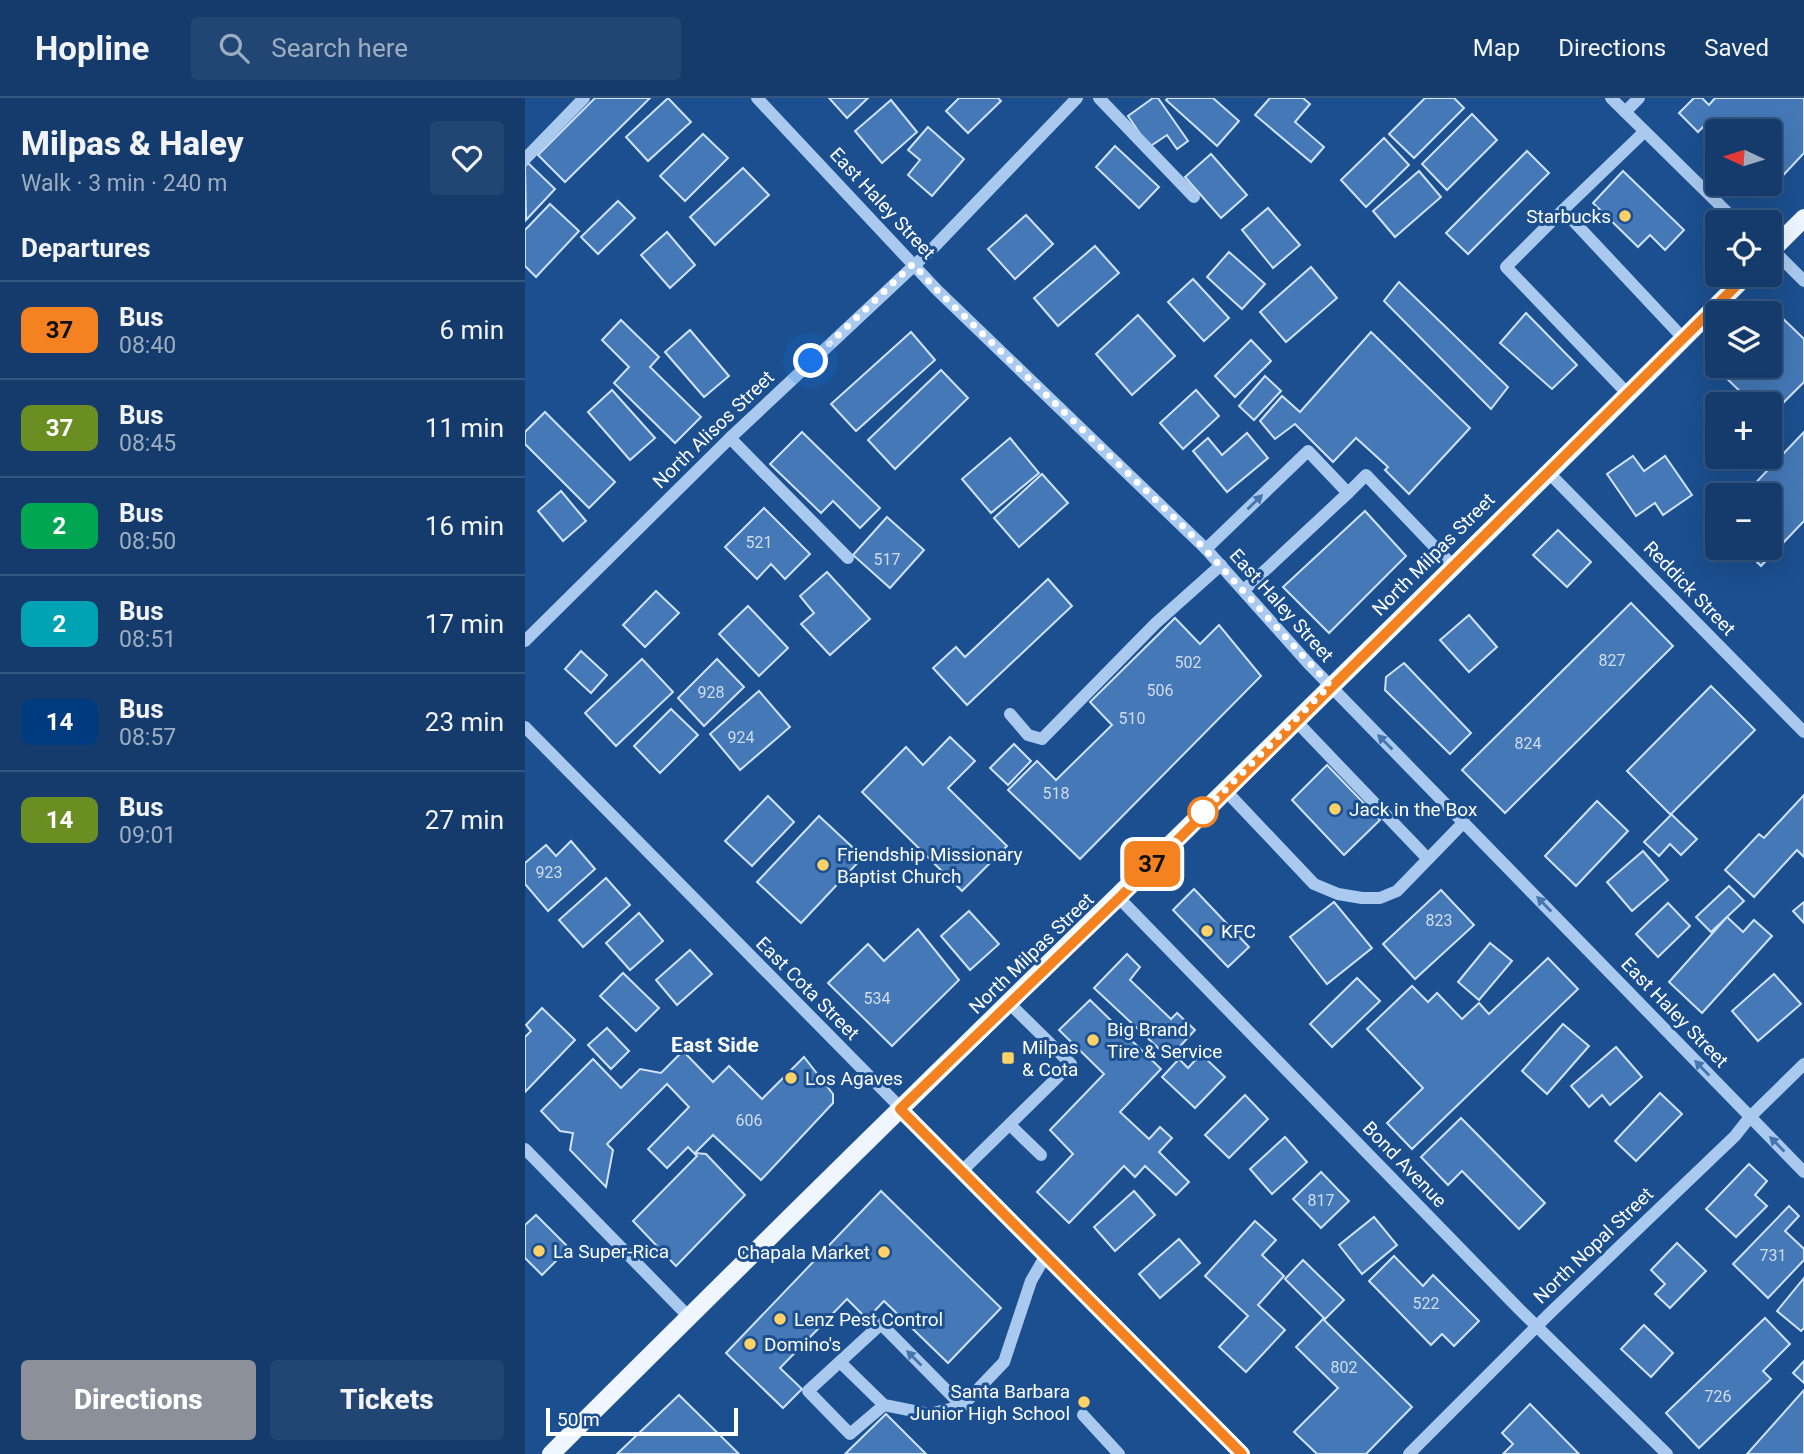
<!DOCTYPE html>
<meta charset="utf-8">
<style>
:root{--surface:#143b6b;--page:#214673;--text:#f1f3f6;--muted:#9dadc1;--line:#33557e;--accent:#8c9099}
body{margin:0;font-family:Roboto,sans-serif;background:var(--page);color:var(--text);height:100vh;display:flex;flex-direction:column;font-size:26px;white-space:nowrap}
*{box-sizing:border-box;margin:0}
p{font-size:23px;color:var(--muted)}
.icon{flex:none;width:38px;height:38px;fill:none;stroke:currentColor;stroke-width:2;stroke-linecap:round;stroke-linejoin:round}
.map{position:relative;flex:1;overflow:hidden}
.panel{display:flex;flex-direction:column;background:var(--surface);width:525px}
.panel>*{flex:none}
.badge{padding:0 14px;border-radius:10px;font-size:24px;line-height:46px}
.needle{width:46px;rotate:274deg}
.buttons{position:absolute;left:1180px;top:21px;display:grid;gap:14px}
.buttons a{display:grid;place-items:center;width:77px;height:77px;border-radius:7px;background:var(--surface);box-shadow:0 7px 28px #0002,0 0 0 2px var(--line);font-size:35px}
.scale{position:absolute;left:21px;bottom:18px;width:192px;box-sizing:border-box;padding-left:7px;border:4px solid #fff;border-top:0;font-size:19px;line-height:24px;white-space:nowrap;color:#fff;-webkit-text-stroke:5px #1b4f8f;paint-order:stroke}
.you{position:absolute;width:35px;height:35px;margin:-18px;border:5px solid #fff;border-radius:50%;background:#1a73e8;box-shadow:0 0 0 10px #1a73e833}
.map>.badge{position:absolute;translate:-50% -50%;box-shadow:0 0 0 4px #fff}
h2{padding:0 21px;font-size:26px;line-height:63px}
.round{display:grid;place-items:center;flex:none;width:74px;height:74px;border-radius:7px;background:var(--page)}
.summary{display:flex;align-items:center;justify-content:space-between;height:119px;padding:0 21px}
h1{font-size:33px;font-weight:800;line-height:52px}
.action{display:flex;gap:14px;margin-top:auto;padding:14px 21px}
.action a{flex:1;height:80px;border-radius:7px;background:var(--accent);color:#fff;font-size:28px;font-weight:800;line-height:80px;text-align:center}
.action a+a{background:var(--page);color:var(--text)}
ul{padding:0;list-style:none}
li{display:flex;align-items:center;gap:21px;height:98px;padding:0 21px;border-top:2px solid var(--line)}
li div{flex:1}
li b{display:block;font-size:26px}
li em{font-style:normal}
li .badge{min-width:77px;font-weight:700;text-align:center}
header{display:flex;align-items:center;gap:42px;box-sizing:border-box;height:98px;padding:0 35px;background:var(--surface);border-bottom:2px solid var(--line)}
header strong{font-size:33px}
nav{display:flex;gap:38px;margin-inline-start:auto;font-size:24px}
.search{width:490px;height:63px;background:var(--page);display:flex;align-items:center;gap:18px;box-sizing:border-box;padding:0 24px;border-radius:7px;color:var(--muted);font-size:26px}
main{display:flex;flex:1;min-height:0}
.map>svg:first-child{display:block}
</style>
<header>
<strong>Hopline</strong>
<div class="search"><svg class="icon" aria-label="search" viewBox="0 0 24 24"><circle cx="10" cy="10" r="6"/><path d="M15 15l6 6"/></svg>Search here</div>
<nav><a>Map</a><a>Directions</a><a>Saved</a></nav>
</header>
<main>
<section class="panel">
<div class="summary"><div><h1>Milpas &amp; Haley</h1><p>Walk · 3 min · 240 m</p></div><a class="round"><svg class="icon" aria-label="heart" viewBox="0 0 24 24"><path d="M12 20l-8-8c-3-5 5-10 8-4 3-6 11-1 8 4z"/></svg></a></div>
<h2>Departures</h2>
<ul>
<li><span class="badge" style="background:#f58220;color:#111">37</span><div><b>Bus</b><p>08:40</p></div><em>6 min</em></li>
<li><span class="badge" style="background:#6b8e23;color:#fff">37</span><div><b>Bus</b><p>08:45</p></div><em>11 min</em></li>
<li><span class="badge" style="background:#00a651;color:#fff">2</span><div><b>Bus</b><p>08:50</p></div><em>16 min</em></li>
<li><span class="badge" style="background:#00a3b4;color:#fff">2</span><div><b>Bus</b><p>08:51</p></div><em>17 min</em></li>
<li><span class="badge" style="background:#003b80;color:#fff">14</span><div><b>Bus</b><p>08:57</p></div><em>23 min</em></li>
<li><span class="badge" style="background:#6b8e23;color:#fff">14</span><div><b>Bus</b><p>09:01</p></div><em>27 min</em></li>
</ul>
<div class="action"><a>Directions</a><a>Tickets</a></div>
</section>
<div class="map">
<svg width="1279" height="1356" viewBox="0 0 1279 1356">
<rect width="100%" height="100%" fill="#1b4f8f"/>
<!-- building -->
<g fill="#4478b7" stroke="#cfe3fa" stroke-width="2">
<polygon points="70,0 125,0 40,84 13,57"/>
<polygon points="143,0 166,24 123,63 101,39"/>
<polygon points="304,0 343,0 322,20"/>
<polygon points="434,0 473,0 476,3 443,35 421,13"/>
<polygon points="628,0 633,0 663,43 652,51 642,37 624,49 603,18"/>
<polygon points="643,0 688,0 714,23 692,48 641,2"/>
<polygon points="745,0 778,0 785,6 770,24 799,49 786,64 730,17"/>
<polygon points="900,0 929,0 939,10 889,60 864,36"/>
<polygon points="1169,0 1177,0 1184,7 1190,0 1279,0 1279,55 1248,88 1244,85 1244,33 1192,35 1182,25 1173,34 1154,15"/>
<polygon points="366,2 392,34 357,65 330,33"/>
<polygon points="947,16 972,42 922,92 897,66"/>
<polygon points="403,29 439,61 407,98 383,77 395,62 383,52"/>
<polygon points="178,36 203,60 160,103 135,78"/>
<polygon points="859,40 884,67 841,109 816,82"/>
<polygon points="590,48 634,89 614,110 571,69"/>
<polygon points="1002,53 1024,75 943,156 921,135"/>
<polygon points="686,56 722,97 696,120 660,79"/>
<polygon points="3,65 30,91 1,122 0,68"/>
<polygon points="218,70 244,97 190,147 165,119"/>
<polygon points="894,73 916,99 870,139 848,113"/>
<polygon points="1098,73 1159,132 1140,152 1125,137 1113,149 1068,105"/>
<polygon points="93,103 110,120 73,156 56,139"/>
<polygon points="25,106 54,133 11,179 0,168 0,132"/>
<polygon points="743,110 775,147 748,170 717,132"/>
<polygon points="501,117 528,146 490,181 463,151"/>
<polygon points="142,134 170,167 145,190 116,157"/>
<polygon points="570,148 594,175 533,228 509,200"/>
<polygon points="704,154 740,186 717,211 682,179"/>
<polygon points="786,169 812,200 761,244 735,214"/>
<polygon points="668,181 704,220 679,243 643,204"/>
<polygon points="874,184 983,289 966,311 859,203"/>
<polygon points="1249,212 1279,241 1279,284 1244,319 1244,306 1228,306 1192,271 1195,268 1244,268 1244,217"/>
<polygon points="1001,215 1052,267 1027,291 975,245"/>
<polygon points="613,217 650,258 607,297 571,256"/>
<polygon points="96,222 134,259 125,269 176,319 150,345 89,285 104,269 77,242"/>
<polygon points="165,232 204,278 179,299 140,254"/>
<polygon points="386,234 410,262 331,333 306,306"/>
<polygon points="846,234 945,330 884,396 860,372 863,369 831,340 808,364 770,326 750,341 735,323 757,298 775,314"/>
<polygon points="726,242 746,263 710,299 690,278"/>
<polygon points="416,272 443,300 370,371 343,342"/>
<polygon points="740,278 756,293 729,322 714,308"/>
<polygon points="87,292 130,340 105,362 63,314"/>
<polygon points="671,292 694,318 658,351 635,325"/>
<polygon points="20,314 90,384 64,410 0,346 0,334"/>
<polygon points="277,334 355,410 335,430 308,403 296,415 245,366"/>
<polygon points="1279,334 1279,423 1236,468 1218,450 1244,450 1244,397 1219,397"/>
<polygon points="722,335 743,360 702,394 668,353 683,340 697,357"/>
<polygon points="485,340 514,375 466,415 437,381"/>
<polygon points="1108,358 1119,373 1140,358 1167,397 1138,417 1130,405 1111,418 1082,376"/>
<polygon points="517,376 543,405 494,449 469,420"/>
<polygon points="36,393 61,423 38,443 13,413"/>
<polygon points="239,410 285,456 260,481 246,466 232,481 200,449"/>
<polygon points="840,413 881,458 804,535 758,489"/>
<polygon points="362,419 399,452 365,490 328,457"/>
<polygon points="1033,432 1066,464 1042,489 1008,457"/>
<polygon points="302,474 345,521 305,557 276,526 289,515 275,498"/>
<polygon points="523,481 547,508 442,607 408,570 431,549 440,559"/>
<polygon points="131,493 154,515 120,549 98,527"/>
<polygon points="1106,505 1148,548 980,715 937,672"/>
<polygon points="223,508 263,550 234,578 194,536"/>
<polygon points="944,517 972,549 944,574 915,542"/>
<polygon points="650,520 675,546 694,527 736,578 555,761 483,692 512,663 531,682 587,627 565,604"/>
<polygon points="56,553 82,577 66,595 40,571"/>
<polygon points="117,561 148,594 91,648 60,615"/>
<polygon points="192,561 219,589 179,628 153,600"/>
<polygon points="879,565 946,635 925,656 860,592 861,579"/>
<polygon points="1186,588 1230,632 1146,716 1172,741 1156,757 1145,746 1134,758 1119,744 1146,717 1102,673"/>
<polygon points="234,593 265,629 215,672 185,636"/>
<polygon points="146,611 173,637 135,675 109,648"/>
<polygon points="425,639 450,663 423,690 482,748 437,793 337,694 381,649 398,667"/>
<polygon points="489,646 506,663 483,687 465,670"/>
<polygon points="802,667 855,722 819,757 767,702"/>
<polygon points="1279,697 1279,759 1272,752 1229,799 1200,772 1234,736 1239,740"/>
<polygon points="243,698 269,724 227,768 200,743"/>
<polygon points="1072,703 1103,733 1051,788 1020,758"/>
<polygon points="294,718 338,759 276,825 232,784"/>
<polygon points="46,743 70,771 23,813 0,786 0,765 21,747 31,758"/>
<polygon points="1118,753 1143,782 1107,813 1082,784"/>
<polygon points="81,780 105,807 58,849 34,822"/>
<polygon points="1204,788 1219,803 1186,834 1171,819"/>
<polygon points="669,791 724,849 703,869 648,812"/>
<polygon points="916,792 949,827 890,881 858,846"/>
<polygon points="809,804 847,850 802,886 765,839"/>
<polygon points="1279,804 1279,825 1268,813"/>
<polygon points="1143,805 1165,828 1133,859 1111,836"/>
<polygon points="444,813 474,846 445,872 416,838"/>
<polygon points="114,815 138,843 105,872 81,845"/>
<polygon points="1202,819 1218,834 1229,822 1247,838 1177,915 1144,884"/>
<polygon points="393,831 434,882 367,948 303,885 343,846 359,863"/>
<polygon points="965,845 987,863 954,902 933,884"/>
<polygon points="165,852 187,876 152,907 131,882"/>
<polygon points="602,856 615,869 605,882 646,921 652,915 670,932 644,960 569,890"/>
<polygon points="1023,860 1053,891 887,1051 862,1025 898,990 842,931 887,888 903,904 912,895 937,921 954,905 964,916"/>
<polygon points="98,875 134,910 111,933 75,898"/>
<polygon points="1249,876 1276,906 1233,943 1207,913"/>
<polygon points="832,880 855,903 807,949 785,926"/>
<polygon points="565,902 636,971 595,1014 624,1041 635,1029 647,1040 634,1054 664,1084 651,1097 620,1068 610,1079 599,1068 544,1125 512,1094 548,1056 525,1032 579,976 534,932"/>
<polygon points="17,910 50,942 0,994 0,939 6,933 1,927"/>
<polygon points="1038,926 1064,948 1022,996 997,973"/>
<polygon points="82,930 104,953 86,971 63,947"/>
<polygon points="1091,949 1117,979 1085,1007 1077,997 1064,1009 1046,988"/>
<polygon points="158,953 188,984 204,968 237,1001 279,959 308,996 308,1005 236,1082 188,1037 170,1055 181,1056 220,1097 151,1168 108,1123 172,1058 163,1049 142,1070 123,1051 164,1009 142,986 82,1046 88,1052 81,1089 45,1052 48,1035 35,1033 16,1013 68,961 96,990 115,971 136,975"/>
<polygon points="676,956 700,979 670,1010 637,979 654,961 663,970"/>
<polygon points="1135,995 1157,1016 1111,1063 1090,1043"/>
<polygon points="720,997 743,1021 704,1060 680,1037"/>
<polygon points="936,1020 1020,1105 994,1131 937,1073 923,1087 896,1059"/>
<polygon points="760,1039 782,1064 747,1096 725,1071"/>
<polygon points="1224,1066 1242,1083 1230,1097 1242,1108 1211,1139 1181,1111"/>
<polygon points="796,1074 824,1103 796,1130 768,1101"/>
<polygon points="356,1093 476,1210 423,1265 359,1203 342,1221 322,1201 255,1270 277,1291 258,1310 201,1255"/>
<polygon points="609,1093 630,1117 590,1153 569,1129"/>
<polygon points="1264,1108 1274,1118 1260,1133 1279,1151 1279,1162 1243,1200 1208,1166"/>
<polygon points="11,1117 44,1150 17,1177 0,1160 0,1127"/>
<polygon points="849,1119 872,1147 837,1176 814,1147"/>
<polygon points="730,1123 751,1142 737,1157 759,1178 733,1207 760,1232 721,1274 694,1249 723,1218 680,1178"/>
<polygon points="654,1141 675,1165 635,1200 614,1176"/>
<polygon points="1152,1145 1181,1173 1145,1210 1130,1196 1140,1186 1126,1172"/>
<polygon points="869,1158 898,1188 908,1177 954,1223 929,1248 917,1236 906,1247 844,1183"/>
<polygon points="778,1162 819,1202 799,1222 887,1309 841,1356 792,1356 769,1334 813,1290 771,1249 799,1220 760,1181"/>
<polygon points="1279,1180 1279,1230 1276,1233 1252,1213"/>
<polygon points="1240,1220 1265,1246 1238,1273 1246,1281 1174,1350 1141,1315"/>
<polygon points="1119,1227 1148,1255 1126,1279 1096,1251"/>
<polygon points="1279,1263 1279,1285 1268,1275"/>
<polygon points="1279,1292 1279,1356 1222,1356"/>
<polygon points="154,1297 214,1356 92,1356"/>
<polygon points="1005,1306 1054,1356 978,1356 988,1346 977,1335"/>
<polygon points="361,1316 401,1356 320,1356"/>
</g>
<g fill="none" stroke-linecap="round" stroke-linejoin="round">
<!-- minor -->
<g stroke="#a9c9ee" stroke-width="12">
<polyline points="232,0 412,192 681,451 783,565 1279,1074"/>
<polyline points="574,0 669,99"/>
<polyline points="1086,0 1212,124"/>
<polyline points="1100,14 1114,0"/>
<polyline points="1119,34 1038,112 1158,240"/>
<polyline points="0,61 59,0"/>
<polyline points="1038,112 981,169 1102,295"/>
<polyline points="1244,148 1279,183"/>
<polyline points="205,340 323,460"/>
<polyline points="1022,373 1279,634"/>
<polyline points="823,395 841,377 927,467"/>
<polyline points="681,451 783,353 823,395 719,492"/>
<polyline points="0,543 205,340 410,148 552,0"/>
<polyline points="485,616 503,637 517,641 631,525 696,467"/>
<polyline points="770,622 903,761"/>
<polyline points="0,629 717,1356"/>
<polyline points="700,692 789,786 813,796 837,800 855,800 872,793 939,724"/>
<polyline points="594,800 994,1211 1142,1356"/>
<polyline points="485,1027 516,1057"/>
<polyline points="0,1051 164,1219"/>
<polyline points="437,1073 546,966 484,905"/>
<polyline points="316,1265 359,1307 404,1316 437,1308 479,1264 506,1183 521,1157"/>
<polyline points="359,1307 325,1336 283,1293 356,1226 437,1308"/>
<polyline points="558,1317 594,1356"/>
<polyline points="884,1356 1024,1216 1210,1038 1225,1019 1279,966"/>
</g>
<!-- major -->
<g stroke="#f0f6ff" stroke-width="18">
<polyline points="1244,155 1279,120"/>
<path d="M26 1356C422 960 827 574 1222 177"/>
</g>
</g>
<!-- one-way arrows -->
<defs><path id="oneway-solid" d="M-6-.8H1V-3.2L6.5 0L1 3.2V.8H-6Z" transform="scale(1.75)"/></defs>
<g fill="#4674ac">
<use href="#oneway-solid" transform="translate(730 404) rotate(-44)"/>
<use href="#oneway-solid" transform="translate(860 644) rotate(-135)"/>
<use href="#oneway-solid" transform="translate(1019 806) rotate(-134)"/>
<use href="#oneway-solid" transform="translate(1177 970) rotate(-134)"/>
<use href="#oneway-solid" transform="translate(1252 1046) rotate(-135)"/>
<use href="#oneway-solid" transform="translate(389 1260) rotate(-135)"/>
</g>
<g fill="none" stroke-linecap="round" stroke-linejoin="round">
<defs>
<polyline id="line" points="717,1356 375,1011 594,800 1222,177"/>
</defs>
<!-- line casing -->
<use href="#line" stroke="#fff" stroke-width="16"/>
<!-- line -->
<use href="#line" stroke="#f58220" stroke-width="10"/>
<!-- walk -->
<polyline stroke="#fff" stroke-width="7" stroke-dasharray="0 12.6" points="286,263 388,166 412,192 662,432 805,587 678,714"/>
</g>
<!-- markers -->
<g fill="#ffd166" stroke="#1b4f8f" stroke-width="2.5">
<circle cx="1100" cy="118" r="7"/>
<circle cx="810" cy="711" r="7"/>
<circle cx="298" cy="767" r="7"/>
<circle cx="682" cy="833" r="7"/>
<circle cx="568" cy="942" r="7"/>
<rect x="476" y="953" width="14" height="14" rx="3.5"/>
<circle cx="266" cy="980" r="7"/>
<circle cx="14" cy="1153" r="7"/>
<circle cx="359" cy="1154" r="7"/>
<circle cx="255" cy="1221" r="7"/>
<circle cx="225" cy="1246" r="7"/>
<circle cx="559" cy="1304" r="7"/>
</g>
<circle fill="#fff" stroke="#f58220" stroke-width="3.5" cx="678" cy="714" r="14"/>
<g text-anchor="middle" stroke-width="6" stroke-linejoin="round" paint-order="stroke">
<!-- number labels -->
<g font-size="16" fill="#d0dded">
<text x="234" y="450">521</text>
<text x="362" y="467">517</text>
<text x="1087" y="568">827</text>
<text x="663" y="570">502</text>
<text x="635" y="598">506</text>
<text x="186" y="600">928</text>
<text x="607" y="626">510</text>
<text x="216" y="645">924</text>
<text x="1003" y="651">824</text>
<text x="531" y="701">518</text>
<text x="24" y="780">923</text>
<text x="914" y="828">823</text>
<text x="352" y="906">534</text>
<text x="224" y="1028">606</text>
<text x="796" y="1108">817</text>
<text x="1248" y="1163">731</text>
<text x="901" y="1211">522</text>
<text x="819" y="1275">802</text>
<text x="1193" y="1304">726</text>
</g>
<!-- street labels -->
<g font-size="19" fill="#fff" stroke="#1b4f8f">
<text transform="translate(358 105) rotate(47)" y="7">East Haley Street</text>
<text transform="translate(188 331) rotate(-44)" y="7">North Alisos Street</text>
<text transform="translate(908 456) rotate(-45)" y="7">North Milpas Street</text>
<text transform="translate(1165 490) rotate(46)" y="7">Reddick Street</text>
<text transform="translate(757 507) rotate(48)" y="7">East Haley Street</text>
<text transform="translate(506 855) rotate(-44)" y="7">North Milpas Street</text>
<text transform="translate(283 890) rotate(45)" y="7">East Cota Street</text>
<text transform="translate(1150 914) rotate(46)" y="7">East Haley Street</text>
<text transform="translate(880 1066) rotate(46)" y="7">Bond Avenue</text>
<text transform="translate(1068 1147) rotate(-44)" y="7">North Nopal Street</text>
</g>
<!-- poi labels -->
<g font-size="19" fill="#fff" stroke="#1b4f8f" text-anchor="start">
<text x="1086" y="125" text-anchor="end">Starbucks</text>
<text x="824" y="718">Jack in the Box</text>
<text x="312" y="763">Friendship Missionary<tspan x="312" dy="22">Baptist Church</tspan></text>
<text x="696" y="840">KFC</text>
<text x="582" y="938">Big Brand<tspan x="582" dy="22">Tire &amp; Service</tspan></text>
<text x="497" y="956">Milpas<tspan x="497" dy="22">&amp; Cota</tspan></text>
<text x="280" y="987">Los Agaves</text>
<text x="28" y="1160">La Super-Rica</text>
<text x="345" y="1161" text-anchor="end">Chapala Market</text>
<text x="269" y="1228">Lenz Pest Control</text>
<text x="239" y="1253">Domino's</text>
<text x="545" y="1300" text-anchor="end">Santa Barbara<tspan x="545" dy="22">Junior High School</tspan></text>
</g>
<!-- neighbourhood labels -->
<g font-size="21" font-weight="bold" fill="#fff" stroke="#1b4f8f">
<text x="190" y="954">East Side</text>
</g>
</g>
</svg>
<div class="buttons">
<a><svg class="needle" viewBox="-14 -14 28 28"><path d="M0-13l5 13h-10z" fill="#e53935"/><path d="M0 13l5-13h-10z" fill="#9dadc1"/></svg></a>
<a><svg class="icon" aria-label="locate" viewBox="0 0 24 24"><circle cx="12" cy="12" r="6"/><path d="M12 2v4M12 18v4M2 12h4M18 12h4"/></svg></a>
<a><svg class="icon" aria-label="layers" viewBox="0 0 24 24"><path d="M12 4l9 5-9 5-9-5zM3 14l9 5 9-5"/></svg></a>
<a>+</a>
<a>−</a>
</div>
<div class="scale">50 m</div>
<div class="you" style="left:286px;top:263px"></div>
<b class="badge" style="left:627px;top:766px;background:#f58220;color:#111">37</b>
</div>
</main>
